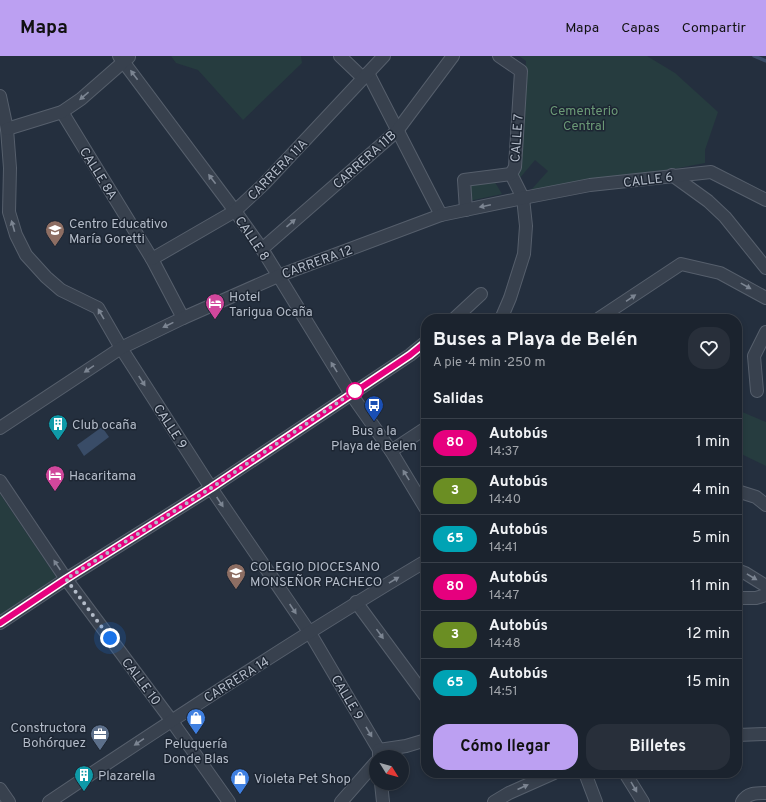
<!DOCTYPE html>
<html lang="es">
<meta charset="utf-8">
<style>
:root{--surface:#1b232e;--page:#282f3a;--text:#f1f3f6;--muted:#a0a4aa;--line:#39404a;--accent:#bca0f2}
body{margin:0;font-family:Overpass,sans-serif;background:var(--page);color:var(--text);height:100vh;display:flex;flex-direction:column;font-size:15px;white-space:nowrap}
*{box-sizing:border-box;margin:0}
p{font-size:13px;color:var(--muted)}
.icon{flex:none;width:22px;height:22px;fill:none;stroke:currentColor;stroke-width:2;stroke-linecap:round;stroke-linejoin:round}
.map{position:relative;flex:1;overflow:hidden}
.side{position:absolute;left:421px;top:258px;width:321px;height:464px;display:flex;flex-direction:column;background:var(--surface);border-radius:16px;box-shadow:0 2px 6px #0003,0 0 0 1px var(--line)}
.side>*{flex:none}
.badge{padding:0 8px;border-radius:13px;font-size:14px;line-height:26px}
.needle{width:26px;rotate:127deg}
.controls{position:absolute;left:369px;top:694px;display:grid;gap:8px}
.controls a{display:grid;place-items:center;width:40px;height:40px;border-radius:50%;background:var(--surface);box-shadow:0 2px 6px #0003,0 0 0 1px var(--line);font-size:20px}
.you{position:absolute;width:20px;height:20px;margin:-10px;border:3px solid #fff;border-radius:50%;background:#1a73e8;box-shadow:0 0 0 6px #1a73e833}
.map>.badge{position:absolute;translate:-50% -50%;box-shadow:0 0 0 2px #fff}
h2{padding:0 12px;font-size:15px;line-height:36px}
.round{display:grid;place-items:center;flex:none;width:42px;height:42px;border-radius:16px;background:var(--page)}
.headline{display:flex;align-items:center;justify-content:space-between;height:68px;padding:0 12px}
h1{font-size:19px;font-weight:700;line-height:30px}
.action{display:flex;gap:8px;margin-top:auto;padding:8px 12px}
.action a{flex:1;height:46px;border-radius:16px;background:var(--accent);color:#111;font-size:16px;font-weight:700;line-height:46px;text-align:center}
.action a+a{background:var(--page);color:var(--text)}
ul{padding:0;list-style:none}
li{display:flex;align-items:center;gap:12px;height:48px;padding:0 12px;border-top:1px solid var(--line)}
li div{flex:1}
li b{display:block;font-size:15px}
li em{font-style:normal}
li .badge{min-width:44px;font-weight:700;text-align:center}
header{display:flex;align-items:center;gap:24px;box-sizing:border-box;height:56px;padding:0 20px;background:var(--accent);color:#111}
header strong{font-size:19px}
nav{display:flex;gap:22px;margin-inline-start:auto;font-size:14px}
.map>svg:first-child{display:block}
</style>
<header>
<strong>Mapa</strong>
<nav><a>Mapa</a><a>Capas</a><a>Compartir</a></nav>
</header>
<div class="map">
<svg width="766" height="746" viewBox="0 0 766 746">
<rect width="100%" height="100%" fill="#242f3e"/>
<!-- green -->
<g fill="#263c3f">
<polygon points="171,0 301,0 302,7 243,64 198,14 176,7"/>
<polygon points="519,0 647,0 675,17 718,56 705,94 705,107 663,115 591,123 534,137 531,134 548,115 535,104 519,123 515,119 518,111 526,5"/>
<polygon points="493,123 502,138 469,145 468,128"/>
<polygon points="737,351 740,355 766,366 766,410 737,396"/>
<polygon points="0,438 56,521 0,561"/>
</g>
<!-- water -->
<polygon fill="#394c67" points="102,371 109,381 84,400 77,389"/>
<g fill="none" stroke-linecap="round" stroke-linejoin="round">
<!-- stream -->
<polyline stroke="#394c67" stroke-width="3.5" points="754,0 766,5"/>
<defs>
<g id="street">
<polyline points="119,0 235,155 262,193 351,338 391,395 426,453"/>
<polyline points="340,0 363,22"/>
<polyline points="499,0 521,15 515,111 511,118 523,142 526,170 524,198 510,242 501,263"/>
<polyline points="368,17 441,159"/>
<polyline points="0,40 7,73 10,112 9,156 16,179 26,199 46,221 61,234 98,252 121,292 211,432 310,577 379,694 379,701"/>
<polyline points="62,56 152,203 183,262"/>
<polyline points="7,73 62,56 81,43 129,1"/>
<polyline points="672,119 708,145 725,161 766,212"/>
<polyline points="466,154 464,124 511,118"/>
<polyline points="262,193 397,75 453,0"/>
<polyline points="152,203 235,155 264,128 384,0"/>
<polyline points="454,263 481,238"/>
<polyline points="598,263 681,208 720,217 766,242"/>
<polyline points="757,335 754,300 766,276"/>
<polyline points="0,372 121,292 183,262 278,220 441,159 523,142 590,129 711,116 766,144"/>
<polyline points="391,395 426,372"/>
<polyline points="0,425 66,523 171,664 229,746"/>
<polyline points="737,435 756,441 766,449"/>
<polyline points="737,514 745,517 766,530"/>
<polyline points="737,542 756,542 766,539"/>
<polyline points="356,546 426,641"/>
<polyline points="0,567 66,523 211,432 410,299 426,286"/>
<polyline points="737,679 766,678"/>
<polyline points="379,694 406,690 426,684"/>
<polyline points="585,717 596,746"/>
<polyline points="625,717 643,746"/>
<polyline points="381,727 383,746"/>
<polyline points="0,733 9,746"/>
<path d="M49 746C173 663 298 581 426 505"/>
<polyline points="341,746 376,706"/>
<polyline points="494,746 509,737 554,717"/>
<path d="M742 746C747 737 756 737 766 737"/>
</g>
</defs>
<!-- street casing -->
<use href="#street" stroke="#565f6c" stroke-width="14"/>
<!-- street -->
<use href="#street" stroke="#38414e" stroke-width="12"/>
</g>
<!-- one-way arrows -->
<defs><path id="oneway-solid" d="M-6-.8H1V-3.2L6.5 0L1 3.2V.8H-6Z"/></defs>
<g fill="#7c8592">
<use href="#oneway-solid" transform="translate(134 19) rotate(-127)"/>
<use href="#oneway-solid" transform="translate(84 40) rotate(140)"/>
<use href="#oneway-solid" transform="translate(212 123) rotate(-127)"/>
<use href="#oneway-solid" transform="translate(485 150) rotate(168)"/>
<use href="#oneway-solid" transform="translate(291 167) rotate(-41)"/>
<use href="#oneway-solid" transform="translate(13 170) rotate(-106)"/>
<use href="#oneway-solid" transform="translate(746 230) rotate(29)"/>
<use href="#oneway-solid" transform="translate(631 242) rotate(-34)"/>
<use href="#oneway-solid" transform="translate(101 258) rotate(-120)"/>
<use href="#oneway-solid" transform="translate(168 269) rotate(154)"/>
<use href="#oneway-solid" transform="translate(334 311) rotate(-122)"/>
<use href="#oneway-solid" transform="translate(89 313) rotate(146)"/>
<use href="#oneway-solid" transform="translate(142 325) rotate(57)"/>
<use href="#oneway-solid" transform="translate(406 419) rotate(-122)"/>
<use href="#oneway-solid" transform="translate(220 446) rotate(56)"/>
<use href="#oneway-solid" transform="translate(57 509) rotate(-124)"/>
<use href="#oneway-solid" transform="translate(752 521) rotate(31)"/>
<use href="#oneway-solid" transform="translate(394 524) rotate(-31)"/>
<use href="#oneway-solid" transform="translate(293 553) rotate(56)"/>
<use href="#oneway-solid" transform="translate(380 578) rotate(54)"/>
<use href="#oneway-solid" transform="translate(369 676) rotate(59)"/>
<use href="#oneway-solid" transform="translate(139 686) rotate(146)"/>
<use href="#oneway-solid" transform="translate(523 731) rotate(-24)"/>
<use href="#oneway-solid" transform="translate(634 731) rotate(60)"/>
</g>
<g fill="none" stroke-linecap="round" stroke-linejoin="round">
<defs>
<polyline id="line" points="0,567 66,523 211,432 410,299 426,286"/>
</defs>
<!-- line casing -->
<use href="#line" stroke="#fff" stroke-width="9"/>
<!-- line -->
<use href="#line" stroke="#e6007e" stroke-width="6"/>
<!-- walk -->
<polyline stroke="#b4bcc9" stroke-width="4" stroke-dasharray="0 7.2" points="110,582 66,523 211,432 355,335"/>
</g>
<!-- icons -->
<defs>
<symbol id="school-pin" viewBox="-11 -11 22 30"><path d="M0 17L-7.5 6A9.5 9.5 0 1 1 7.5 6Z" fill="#8d6e63" stroke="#1d2633"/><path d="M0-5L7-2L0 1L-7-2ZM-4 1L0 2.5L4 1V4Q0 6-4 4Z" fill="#fff"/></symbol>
<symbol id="hotel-pin" viewBox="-11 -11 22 30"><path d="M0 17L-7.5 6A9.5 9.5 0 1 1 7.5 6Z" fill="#d1479c" stroke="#1d2633"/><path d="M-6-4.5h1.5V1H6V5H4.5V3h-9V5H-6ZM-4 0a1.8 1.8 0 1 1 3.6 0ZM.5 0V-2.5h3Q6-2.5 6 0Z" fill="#fff"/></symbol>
<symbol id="bus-pin" viewBox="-11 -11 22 30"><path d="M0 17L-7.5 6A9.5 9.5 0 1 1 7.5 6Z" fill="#1a4fb4" stroke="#1d2633"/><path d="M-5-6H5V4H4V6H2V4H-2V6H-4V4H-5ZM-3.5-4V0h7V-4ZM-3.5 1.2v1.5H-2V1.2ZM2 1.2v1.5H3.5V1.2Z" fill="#fff"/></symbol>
<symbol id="building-pin" viewBox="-11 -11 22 30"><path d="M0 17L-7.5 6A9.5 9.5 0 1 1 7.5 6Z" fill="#0f9aa8" stroke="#1d2633"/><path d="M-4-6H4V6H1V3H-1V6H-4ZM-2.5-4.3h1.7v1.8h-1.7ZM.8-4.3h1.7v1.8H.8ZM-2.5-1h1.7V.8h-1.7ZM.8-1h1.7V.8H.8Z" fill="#fff"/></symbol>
<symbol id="shop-pin" viewBox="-11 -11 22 30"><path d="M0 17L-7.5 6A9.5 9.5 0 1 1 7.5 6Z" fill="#3f7fe0" stroke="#1d2633"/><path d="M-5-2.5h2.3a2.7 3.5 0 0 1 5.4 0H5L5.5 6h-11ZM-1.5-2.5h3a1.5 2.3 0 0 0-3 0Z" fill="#fff"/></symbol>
<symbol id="office-pin" viewBox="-11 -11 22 30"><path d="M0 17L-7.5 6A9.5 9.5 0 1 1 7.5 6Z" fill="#5c6f8a" stroke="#1d2633"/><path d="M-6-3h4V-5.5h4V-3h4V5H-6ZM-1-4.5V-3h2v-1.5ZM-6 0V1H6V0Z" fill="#fff"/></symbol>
</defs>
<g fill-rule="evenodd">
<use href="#school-pin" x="44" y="163" width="22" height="30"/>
<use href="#hotel-pin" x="204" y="236" width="22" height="30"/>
<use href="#bus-pin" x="363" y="338" width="22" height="30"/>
<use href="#building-pin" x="47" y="357" width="22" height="30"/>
<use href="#hotel-pin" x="44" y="408" width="22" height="30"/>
<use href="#school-pin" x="225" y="506" width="22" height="30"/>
<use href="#shop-pin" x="185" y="651" width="22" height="30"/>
<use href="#office-pin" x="89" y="667" width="22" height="30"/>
<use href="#building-pin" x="73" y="708" width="22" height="30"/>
<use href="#shop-pin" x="229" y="711" width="22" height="30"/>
</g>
<!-- markers -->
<circle fill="#fff" stroke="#e6007e" stroke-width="2" cx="355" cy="335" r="8"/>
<g text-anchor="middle" stroke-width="3" stroke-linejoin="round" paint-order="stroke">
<!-- park labels -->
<g font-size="13" fill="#6b9a76" stroke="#1d2633">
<text x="584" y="59">Cementerio<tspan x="584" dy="15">Central</tspan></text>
</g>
<!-- street labels -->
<g font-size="13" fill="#b4bcc9" stroke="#1d2633">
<text transform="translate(516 82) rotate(-86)" y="5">CALLE 7</text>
<text transform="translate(364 103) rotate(-42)" y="5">CARRERA 11B</text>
<text transform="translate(277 113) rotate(-46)" y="5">CARRERA 11A</text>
<text transform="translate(99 117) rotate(58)" y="5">CALLE 8A</text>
<text transform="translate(648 123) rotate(-7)" y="5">CALLE 6</text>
<text transform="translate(253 182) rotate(56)" y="5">CALLE 8</text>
<text transform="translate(317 205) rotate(-20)" y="5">CARRERA 12</text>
<text transform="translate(171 370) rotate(57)" y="5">CALLE 9</text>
<text transform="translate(236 623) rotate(-32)" y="5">CARRERA 14</text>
<text transform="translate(142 625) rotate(53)" y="5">CALLE 10</text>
<text transform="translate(348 641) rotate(59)" y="5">CALLE 9</text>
</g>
<!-- poi labels -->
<g font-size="13" fill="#b4bcc9" stroke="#1d2633" text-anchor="start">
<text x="69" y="172">Centro Educativo<tspan x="69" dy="15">María Goretti</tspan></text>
<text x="229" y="245">Hotel<tspan x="229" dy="15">Tarigua Ocaña</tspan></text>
<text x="72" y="373">Club ocaña</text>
<text x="374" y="379" text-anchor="middle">Bus a la<tspan x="374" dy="15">Playa de Belen</tspan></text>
<text x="69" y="424">Hacaritama</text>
<text x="250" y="515">COLEGIO DIOCESANO<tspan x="250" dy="15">MONSEÑOR PACHECO</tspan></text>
<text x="86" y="676" text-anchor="end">Constructora<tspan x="86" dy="15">Bohórquez</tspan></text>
<text x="196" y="692" text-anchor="middle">Peluquería<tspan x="196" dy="15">Donde Blas</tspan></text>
<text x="98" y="724">Plazarella</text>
<text x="254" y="727">Violeta Pet Shop</text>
</g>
</g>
</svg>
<div class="controls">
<a><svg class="needle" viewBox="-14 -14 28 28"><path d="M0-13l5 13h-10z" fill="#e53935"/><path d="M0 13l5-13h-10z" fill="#a0a4aa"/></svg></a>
</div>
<div class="you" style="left:110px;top:582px"></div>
<section class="side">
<div class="headline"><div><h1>Buses a Playa de Belén</h1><p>A pie · 4 min · 250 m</p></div><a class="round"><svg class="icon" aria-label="heart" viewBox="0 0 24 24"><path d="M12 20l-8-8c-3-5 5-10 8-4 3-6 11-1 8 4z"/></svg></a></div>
<h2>Salidas</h2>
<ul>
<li><span class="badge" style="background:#e6007e;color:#fff">80</span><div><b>Autobús</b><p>14:37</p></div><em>1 min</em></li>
<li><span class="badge" style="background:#6b8e23;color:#fff">3</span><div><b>Autobús</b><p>14:40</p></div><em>4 min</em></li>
<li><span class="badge" style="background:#00a3b4;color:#fff">65</span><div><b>Autobús</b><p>14:41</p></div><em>5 min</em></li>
<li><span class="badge" style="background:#e6007e;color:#fff">80</span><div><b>Autobús</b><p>14:47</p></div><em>11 min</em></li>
<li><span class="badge" style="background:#6b8e23;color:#fff">3</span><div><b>Autobús</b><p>14:48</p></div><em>12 min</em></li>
<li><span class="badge" style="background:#00a3b4;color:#fff">65</span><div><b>Autobús</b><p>14:51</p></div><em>15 min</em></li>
</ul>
<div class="action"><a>Cómo llegar</a><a>Billetes</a></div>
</section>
</div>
